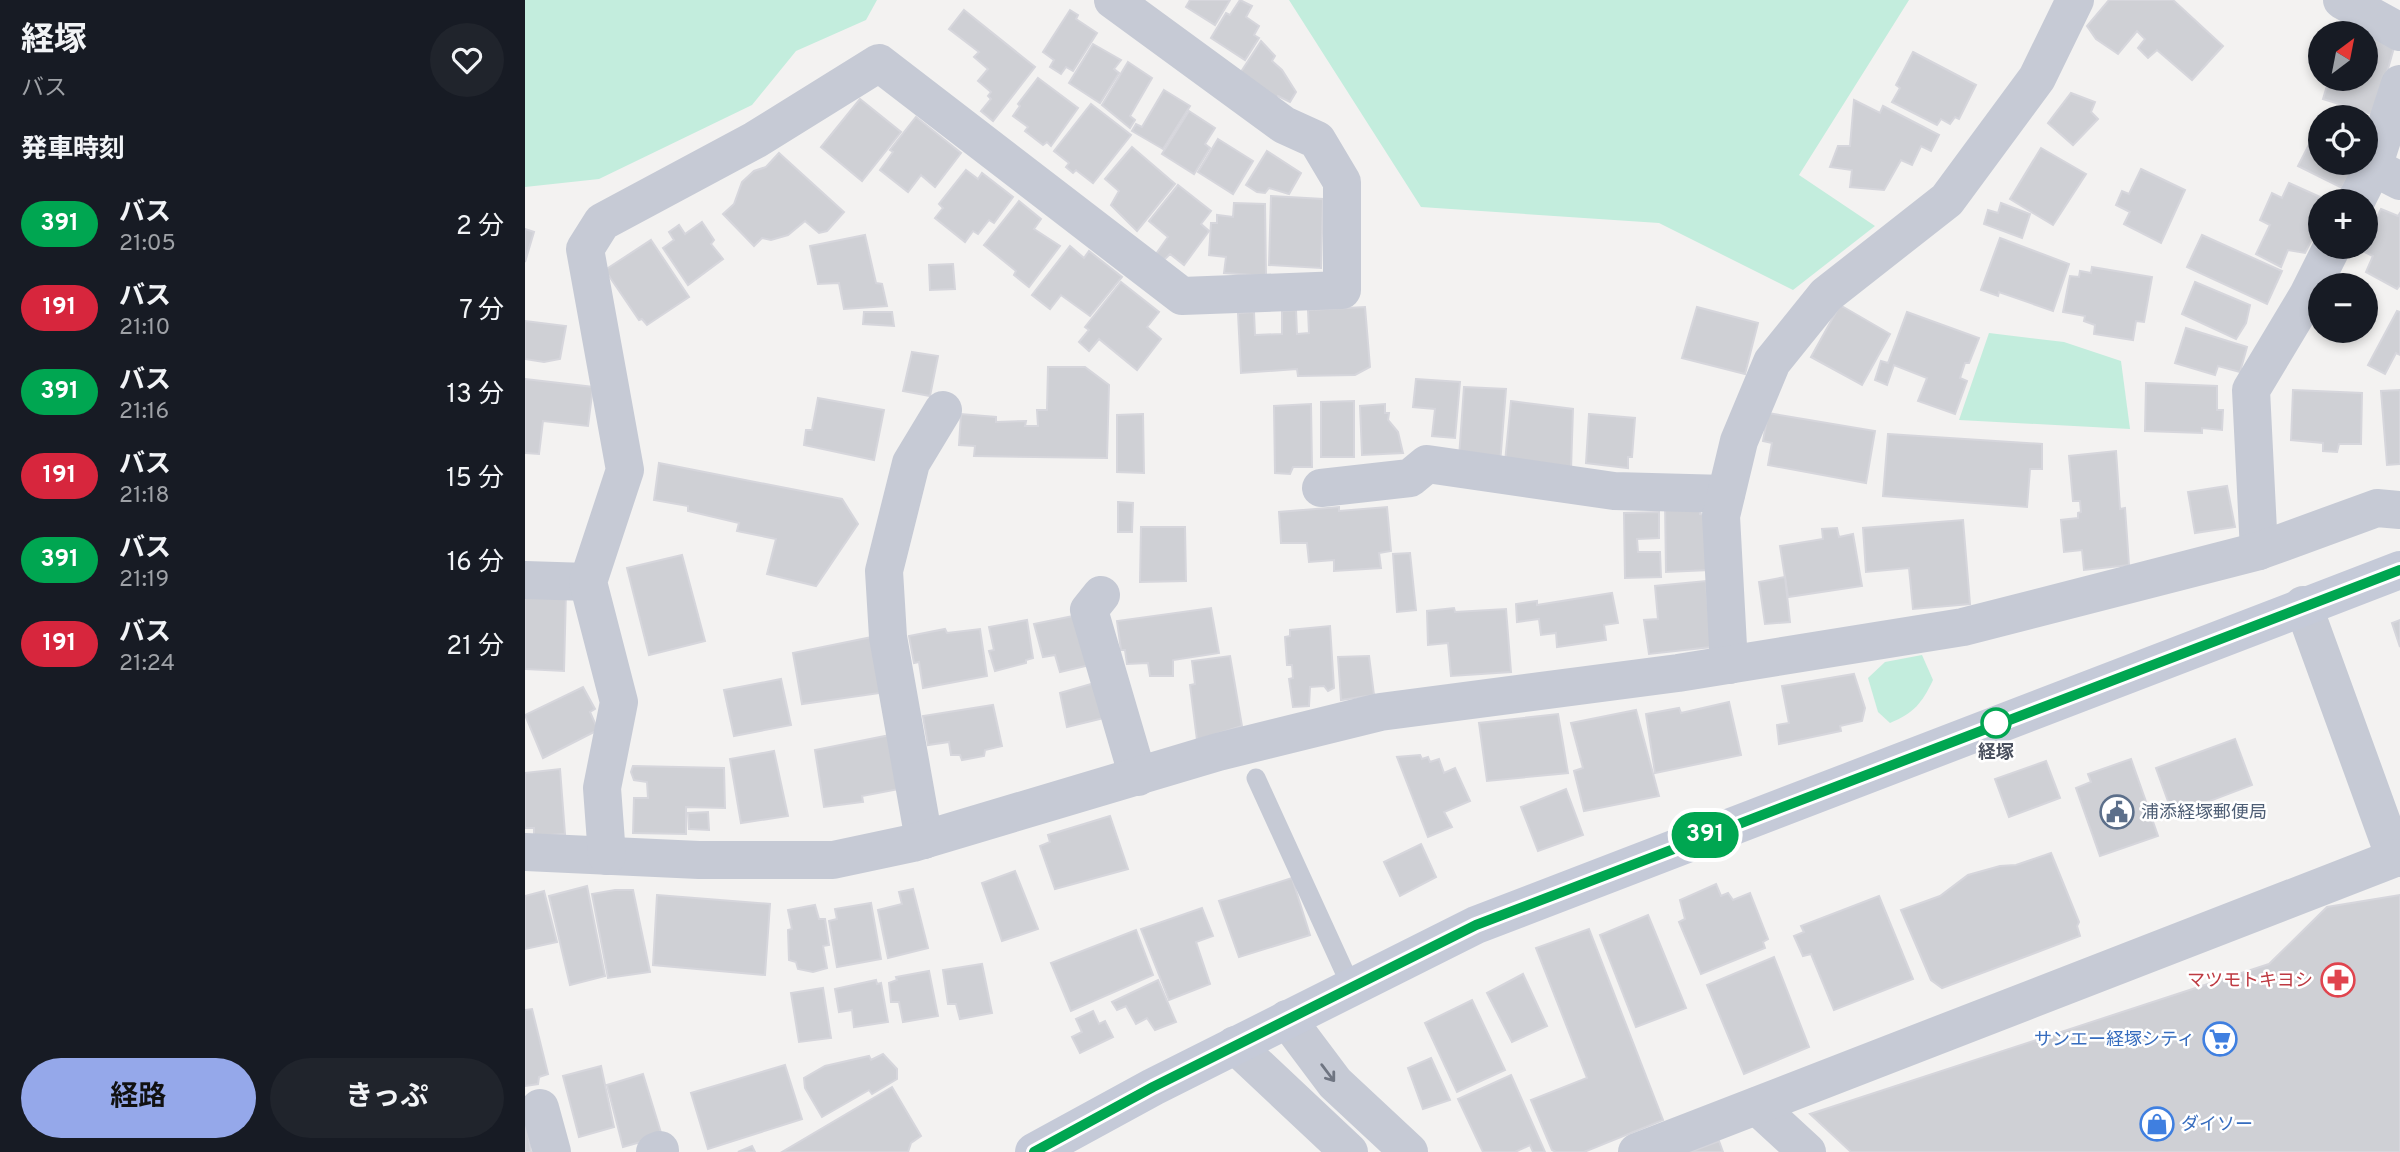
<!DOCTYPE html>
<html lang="ja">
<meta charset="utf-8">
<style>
:root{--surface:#171b24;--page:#20242c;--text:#f1f3f6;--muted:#9ea1a6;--accent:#95a8ea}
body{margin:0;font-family:Overpass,"Noto Sans JP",sans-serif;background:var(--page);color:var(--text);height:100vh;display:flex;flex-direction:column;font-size:26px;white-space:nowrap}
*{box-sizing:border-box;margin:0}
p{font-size:23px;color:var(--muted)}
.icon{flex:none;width:38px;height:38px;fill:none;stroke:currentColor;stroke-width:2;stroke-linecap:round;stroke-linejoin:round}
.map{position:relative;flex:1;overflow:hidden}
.side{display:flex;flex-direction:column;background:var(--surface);width:525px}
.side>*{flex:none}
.badge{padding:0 14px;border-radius:23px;font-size:24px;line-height:46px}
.needle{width:46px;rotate:32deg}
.controls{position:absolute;left:1783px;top:21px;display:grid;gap:14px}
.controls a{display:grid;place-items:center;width:70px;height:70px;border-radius:50%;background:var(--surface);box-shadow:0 4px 10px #0003;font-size:35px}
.map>.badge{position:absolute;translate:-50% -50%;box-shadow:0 0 0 4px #fff}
h2{padding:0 21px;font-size:26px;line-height:63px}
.round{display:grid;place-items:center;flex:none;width:74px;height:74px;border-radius:37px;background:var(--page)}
.headline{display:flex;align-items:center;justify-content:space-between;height:119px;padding:0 21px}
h1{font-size:33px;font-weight:700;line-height:52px}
.primary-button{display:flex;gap:14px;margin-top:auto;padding:14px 21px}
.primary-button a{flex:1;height:80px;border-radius:42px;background:var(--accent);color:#111;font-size:28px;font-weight:700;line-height:80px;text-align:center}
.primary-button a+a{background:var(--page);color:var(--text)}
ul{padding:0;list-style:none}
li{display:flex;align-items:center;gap:21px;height:84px;padding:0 21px}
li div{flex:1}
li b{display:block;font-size:26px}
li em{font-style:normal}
li .badge{min-width:77px;font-weight:700;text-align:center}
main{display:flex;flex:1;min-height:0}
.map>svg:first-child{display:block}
</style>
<main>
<section class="side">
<div class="headline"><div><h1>経塚</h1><p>バス</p></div><a class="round"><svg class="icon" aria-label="heart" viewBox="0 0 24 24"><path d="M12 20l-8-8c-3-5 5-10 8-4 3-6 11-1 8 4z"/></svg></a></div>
<h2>発車時刻</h2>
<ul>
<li><span class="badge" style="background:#00a651;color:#fff">391</span><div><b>バス</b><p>21:05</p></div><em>2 分</em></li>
<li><span class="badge" style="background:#d7263d;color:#fff">191</span><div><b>バス</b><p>21:10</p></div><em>7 分</em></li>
<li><span class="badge" style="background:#00a651;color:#fff">391</span><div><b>バス</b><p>21:16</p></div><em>13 分</em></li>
<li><span class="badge" style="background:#d7263d;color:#fff">191</span><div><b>バス</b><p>21:18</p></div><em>15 分</em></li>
<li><span class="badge" style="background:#00a651;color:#fff">391</span><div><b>バス</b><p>21:19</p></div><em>16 分</em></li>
<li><span class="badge" style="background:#d7263d;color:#fff">191</span><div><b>バス</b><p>21:24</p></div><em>21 分</em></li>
</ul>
<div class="primary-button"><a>経路</a><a>きっぷ</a></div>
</section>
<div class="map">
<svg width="1875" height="1152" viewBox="0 0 1875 1152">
<rect width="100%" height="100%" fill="#f3f2f1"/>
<!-- green -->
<g fill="#c3eddd">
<polygon points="0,0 352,0 341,20 271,51 227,105 74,179 0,187"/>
<polygon points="764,0 1384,0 1274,175 1350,226 1268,290 1134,223 896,207"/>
<polygon points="1464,333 1539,342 1596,361 1605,429 1434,420"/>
<path d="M1397 655 1408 680C1397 703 1389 713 1365 723L1353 712 1343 678 1360 662Z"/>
</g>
<!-- building -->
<g fill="#cfd0d5" stroke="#d6d6dc" stroke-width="2">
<polygon points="665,0 705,0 690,25 661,7"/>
<polygon points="715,0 727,6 721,17 734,26 729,35 734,38 720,60 686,38 701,13 705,15"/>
<polygon points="1584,0 1648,0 1698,46 1667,80 1632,50 1623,58 1613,48 1620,39 1612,31 1593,54 1571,39 1562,26"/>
<polygon points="439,10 510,67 468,121 456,111 466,99 463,96 466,92 453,81 463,69 449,57 454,52 424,29"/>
<polygon points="545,10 553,15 551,19 572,33 548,71 541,67 536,74 525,67 529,60 518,52"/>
<polygon points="1841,35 1870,44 1850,115 1798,99 1804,79 1841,79"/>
<polygon points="736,41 750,56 747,61 757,70 771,92 765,102 753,96 749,101 712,78"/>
<polygon points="568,44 596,60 589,69 594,73 575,103 544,83"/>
<polygon points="1388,52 1451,85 1434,119 1430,117 1425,124 1416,119 1412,125 1367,102 1375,88 1371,85"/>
<polygon points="603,62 627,78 605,116 610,120 605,128 577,105"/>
<polygon points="513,78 553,108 526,146 522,142 518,145 500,131 503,127 488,116 495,106 493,104"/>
<polygon points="639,90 665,106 638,149 607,131 611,124 617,127"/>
<polygon points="1546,93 1570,102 1566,112 1573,119 1548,145 1523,123"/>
<polygon points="335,99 376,132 337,181 296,147"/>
<polygon points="1329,100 1355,113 1358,106 1414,135 1406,151 1396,146 1387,165 1376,160 1359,190 1325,187 1327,170 1305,167 1313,146 1325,146"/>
<polygon points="566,104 606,135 568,183 551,170 548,173 541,167 544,163 529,151"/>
<polygon points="664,111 690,128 680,144 685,148 669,174 637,154"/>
<polygon points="391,117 436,153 410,187 396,175 383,192 355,170 368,152 365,150"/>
<polygon points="1796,121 1796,163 1830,163 1817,188 1773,166"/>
<polygon points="693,139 728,161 708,194 673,172"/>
<polygon points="607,147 650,184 612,231 586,205 594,191 580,179"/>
<polygon points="1516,148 1561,174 1528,225 1485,199"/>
<polygon points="742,151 776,173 764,194 744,188 740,193 732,192 721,185"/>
<polygon points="254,153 319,212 302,231 294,233 280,221 263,235 246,240 237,238 229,246 198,214 209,204 217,182 229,171 241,167"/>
<polygon points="1616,169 1660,190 1636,243 1599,224 1605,212 1591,205 1597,191 1604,194"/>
<polygon points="441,170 453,179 457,173 488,197 469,223 464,220 453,234 448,231 440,242 410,218 418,208 414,204"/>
<polygon points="1764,183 1804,201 1796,201 1796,222 1780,253 1763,250 1756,267 1731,254 1745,225 1735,220 1747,193 1757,198"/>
<polygon points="653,185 686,211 676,224 684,231 659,265 645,254 639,260 631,254 643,237 624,221"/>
<polygon points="746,196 798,199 796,268 744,265"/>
<polygon points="494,201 516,219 509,229 535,246 504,287 489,275 491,271 459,245"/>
<polygon points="709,203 740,204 741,276 699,273 701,257 684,255 686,223 692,223 692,215 708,217"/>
<polygon points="1476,203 1505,214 1497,238 1459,224 1463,210 1473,213"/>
<polygon points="1856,209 1873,216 1875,213 1875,285 1872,289 1841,272 1848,256 1835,250 1841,247 1841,239"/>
<polygon points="177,222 189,240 186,244 198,259 163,285 138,248 149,240 144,232 154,225 160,234"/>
<polygon points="0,229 9,232 0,262"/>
<polygon points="340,235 351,283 357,284 362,306 319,309 314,283 293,284 285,246"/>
<polygon points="1677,235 1757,271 1742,304 1662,267"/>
<polygon points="1475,238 1544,264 1528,311 1474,292 1473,296 1456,290"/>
<polygon points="126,240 164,297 122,325 117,319 114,320 80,270"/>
<polygon points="545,246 559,258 564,251 597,277 565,316 536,295 525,309 507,295"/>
<polygon points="428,264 430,289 405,290 404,265"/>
<polygon points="1567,267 1627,277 1619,322 1611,321 1608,340 1569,334 1570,325 1559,321 1560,316 1538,312 1545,276 1554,277 1555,271 1566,273"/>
<polygon points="596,282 634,312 622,327 636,339 612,370 574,339 564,351 554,342 564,330 560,327"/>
<polygon points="1670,282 1725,305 1721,323 1711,339 1657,314"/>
<polygon points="1315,305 1365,334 1337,385 1286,357"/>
<polygon points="840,307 845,367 830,375 773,376 772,369 716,373 713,313 729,312 730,335 757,334 757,311 771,310 772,334 784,333 783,310"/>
<polygon points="1172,307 1233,323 1220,374 1157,358"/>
<polygon points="1872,311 1875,312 1875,355 1871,353 1860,374 1843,365"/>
<polygon points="339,312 367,312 369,326 338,324"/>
<polygon points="1382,312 1454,338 1444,363 1440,363 1435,378 1442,381 1430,414 1393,401 1402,378 1369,365 1362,385 1350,380 1356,361 1363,363"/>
<polygon points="0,321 41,326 35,359 19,362 0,359"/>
<polygon points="1661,328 1722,347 1715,372 1693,366 1690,375 1650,363"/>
<polygon points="387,352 413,356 405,396 378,391"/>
<polygon points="523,367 560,367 584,385 582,458 449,456 450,446 434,445 436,414 471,417 471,422 501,421 500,426 513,426 512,410 522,410"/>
<polygon points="0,379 68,387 63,426 18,421 14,454 0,453"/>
<polygon points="891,379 935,382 930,438 907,436 910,409 888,407"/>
<polygon points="1621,383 1692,386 1692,410 1698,410 1697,430 1677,428 1677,433 1620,431"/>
<polygon points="939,387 981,389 975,464 934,458"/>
<polygon points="1768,390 1837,393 1836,444 1814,444 1812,452 1798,451 1798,443 1766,440"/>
<polygon points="1875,390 1875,464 1862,465 1856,391"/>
<polygon points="293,398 359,410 349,460 279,445 281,430 287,430"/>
<polygon points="829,401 829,457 796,457 796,402"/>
<polygon points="986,401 1048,409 1046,470 980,462"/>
<polygon points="786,404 787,467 768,467 765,474 750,473 749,406"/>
<polygon points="860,404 860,413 864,413 863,420 873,432 878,453 837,455 835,406"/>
<polygon points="1243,413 1350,431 1341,483 1243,465 1247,443 1238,441"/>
<polygon points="618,414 619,473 592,472 592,415"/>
<polygon points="1064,414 1110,418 1107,457 1103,457 1103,468 1061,463"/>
<polygon points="1363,434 1517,444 1517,469 1505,469 1502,507 1358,496"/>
<polygon points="1591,451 1595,509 1600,508 1604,565 1559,570 1557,550 1539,552 1536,520 1553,518 1553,513 1556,512 1555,501 1548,501 1544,456"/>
<polygon points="134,463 317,499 333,524 291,586 242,574 251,539 212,531 214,523 163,511 163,506 129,500"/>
<polygon points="1702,486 1710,527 1670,533 1663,492"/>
<polygon points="593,502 608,503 607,532 593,532"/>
<polygon points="1140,502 1174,503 1175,514 1182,515 1184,570 1141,572"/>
<polygon points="814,507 814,511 862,507 866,551 854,553 856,568 809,571 809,560 784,562 782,543 756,543 754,512"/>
<polygon points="1134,512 1134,538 1112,539 1113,552 1135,552 1136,577 1100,578 1099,513"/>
<polygon points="1438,520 1445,604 1388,609 1384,568 1341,572 1338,528"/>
<polygon points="616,527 660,527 661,581 615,582"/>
<polygon points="1312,528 1314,537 1328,534 1337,586 1263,597 1255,546 1298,539 1297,529"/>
<polygon points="885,553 891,610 872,612 868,554"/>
<polygon points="157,555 180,641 124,655 102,568"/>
<polygon points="1260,577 1265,622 1240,624 1234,582"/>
<polygon points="1181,581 1186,647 1124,654 1119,620 1133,619 1130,586"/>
<polygon points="0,591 41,591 39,671 0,669"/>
<polygon points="1087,593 1093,623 1079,625 1081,640 1032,647 1031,633 1016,635 1014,619 992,622 991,604 1012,601 1012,605"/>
<polygon points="686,608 694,653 648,660 648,676 625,676 623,663 602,664 600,650 596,650 592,621"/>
<polygon points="929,608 930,612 981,609 986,672 926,676 923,643 903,645 902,611"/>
<polygon points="558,614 569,664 535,672 530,655 518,657 509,624"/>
<polygon points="502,620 508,658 501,660 501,663 470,671 464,651 469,650 464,627"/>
<polygon points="1875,620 1875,647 1867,623"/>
<polygon points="805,626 809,688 803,691 799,686 785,687 784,706 768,707 764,679 768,678 767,665 762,665 760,637 765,636 765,630"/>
<polygon points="420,629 422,633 455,629 462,676 398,688 394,662 389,663 384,636"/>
<polygon points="347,637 355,693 277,704 268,653"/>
<polygon points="705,656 717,726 672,740 665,685 670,684 667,661"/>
<polygon points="844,656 849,695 816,700 813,657"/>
<polygon points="1329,674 1340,708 1337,721 1315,726 1316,731 1254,744 1252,725 1264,723 1257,686"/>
<polygon points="256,679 266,725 209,736 199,690"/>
<polygon points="573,682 583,717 542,727 535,693"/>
<polygon points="58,687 70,709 65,712 73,730 18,758 0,715"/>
<polygon points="1204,702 1216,755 1130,773 1121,714 1154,708 1156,713"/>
<polygon points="468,705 477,746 460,750 459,756 437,760 435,755 426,755 424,742 403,745 398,716"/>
<polygon points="1111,710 1134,796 1059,811 1049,771 1058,768 1046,723"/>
<polygon points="1033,714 1043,773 962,781 954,723"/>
<polygon points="365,735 374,789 337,796 338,802 299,807 290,750"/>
<polygon points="1710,739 1727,785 1648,815 1631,768"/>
<polygon points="249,751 263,816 216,823 205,759"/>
<polygon points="895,755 897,759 903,757 905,762 914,759 919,773 930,768 945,801 919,812 927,827 903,837 872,757"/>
<polygon points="1606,759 1633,836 1575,856 1551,788 1566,782 1563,774"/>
<polygon points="1521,761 1535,798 1484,817 1470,779"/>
<polygon points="108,766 199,768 200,808 161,807 161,834 108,833 109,798 123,798 122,782 109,780 106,772"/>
<polygon points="35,769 40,834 9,836 9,828 0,828 0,773"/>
<polygon points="1041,789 1058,835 1013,851 996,807"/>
<polygon points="183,812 184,830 164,829 163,813"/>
<polygon points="585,816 603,869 530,889 515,846 525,842 523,835"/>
<polygon points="896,844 911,877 875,896 859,862"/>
<polygon points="1526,853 1554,922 1552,926 1555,936 1417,988 1406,980 1376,910 1415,896 1443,875 1475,866 1491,865"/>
<polygon points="490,871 513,929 477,941 457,883"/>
<polygon points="767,878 785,935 714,957 694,901"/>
<polygon points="1191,884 1196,896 1203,893 1208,900 1225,893 1243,939 1238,942 1240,948 1176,974 1154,922 1160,919 1155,900"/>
<polygon points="62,886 80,976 45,985 24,896"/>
<polygon points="388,889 403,948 363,958 353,910 377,904 374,892"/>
<polygon points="90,890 108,890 125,972 83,978 67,894"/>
<polygon points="19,891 32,942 0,949 0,896"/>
<polygon points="132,895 245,904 240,975 128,965"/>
<polygon points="1875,895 1875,1152 1326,1152 1285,1114 1744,964 1802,907"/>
<polygon points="1354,896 1388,979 1309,1010 1286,954 1278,956 1269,936 1279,932 1276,926"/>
<polygon points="346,903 356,959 312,967 304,921 312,919 310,909"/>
<polygon points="290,905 294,919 300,919 304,945 298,946 302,968 288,972 273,969 271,962 264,960 263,930 267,929 263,910"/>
<polygon points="677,908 688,936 671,942 685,984 644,1000 616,929"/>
<polygon points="1123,915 1161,1008 1111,1027 1075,935"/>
<polygon points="1064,929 1138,1120 1059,1152 1031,1152 1027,1150 1006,1100 1062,1078 1011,948"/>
<polygon points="611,930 628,975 546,1011 526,963"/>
<polygon points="1249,957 1284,1047 1219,1074 1182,985"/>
<polygon points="457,964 467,1013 435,1019 431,1004 423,1004 418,970"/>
<polygon points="404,971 413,1016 378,1022 374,1002 366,1002 364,983 372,980 371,977"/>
<polygon points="998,974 1022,1026 987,1042 962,993"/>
<polygon points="351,980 352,984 356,983 363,1022 329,1027 327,1010 314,1012 310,989"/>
<polygon points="633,980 651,1022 630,1030 622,1018 611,1024 601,1006 592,1010 587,1002"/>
<polygon points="298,988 306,1038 274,1042 266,993"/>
<polygon points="947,1000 980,1070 932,1092 900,1023"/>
<polygon points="7,1009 23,1074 14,1077 13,1084 0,1086 0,1010"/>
<polygon points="568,1011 574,1024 580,1021 588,1037 555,1053 547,1037 557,1032 551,1019"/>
<polygon points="358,1054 372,1069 372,1079 347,1094 344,1090 297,1117 280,1088 279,1078 300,1066 344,1056 346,1060"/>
<polygon points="906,1058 925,1100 898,1109 883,1068"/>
<polygon points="260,1065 277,1119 183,1149 166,1093"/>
<polygon points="76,1066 89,1127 54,1137 38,1076"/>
<polygon points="118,1074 137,1136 98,1147 82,1085"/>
<polygon points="986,1075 1020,1152 1008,1152 1005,1145 990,1152 958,1152 933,1099"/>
<polygon points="367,1087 396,1136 386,1143 383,1152 257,1152"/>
<polygon points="1,1119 6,1152 0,1152"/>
<polygon points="1194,1141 1198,1152 1165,1152"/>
<polygon points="227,1146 230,1152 213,1152"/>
</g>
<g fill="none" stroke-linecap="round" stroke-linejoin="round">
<!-- service -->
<polyline stroke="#c6cad5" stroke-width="19" points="731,778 826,986"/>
<!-- minor -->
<g stroke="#c6cad5" stroke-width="38">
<polyline points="1817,0 1875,32"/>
<polyline points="1848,167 1875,84"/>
<polyline points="1831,201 1848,167 1875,181"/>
<polyline points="796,488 885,478 902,464 1089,491 1201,494"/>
<polyline points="1734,551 1726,390 1783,295 1807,247"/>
<polyline points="0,580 63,582"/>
<polyline points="576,595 564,610 613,777"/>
<polyline points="1778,605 1870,858 1875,858"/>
<polyline points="1204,665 1196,516 1214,441 1247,362 1301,295 1422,200 1512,78 1550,0"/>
<polyline points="399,840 363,637 359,571 386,463 418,410"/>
<polyline points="0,852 174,860 308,860 388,843 693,752 855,712 1153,673 1438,627 1734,551 1852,508 1875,510"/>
<polyline points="82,856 77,788 94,702 63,582 100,470 60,249 77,222 230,140 354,63 657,296 817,290 817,182 792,140 759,125 588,0"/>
<polyline points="1232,1106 1282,1152"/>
<polyline points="15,1108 27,1152"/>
<polyline points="130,1152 135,1150"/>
<polyline points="1112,1152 1870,858"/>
</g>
<!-- tertiary -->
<g stroke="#c6cad5" stroke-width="38">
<polyline points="762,1019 810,1083 884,1152"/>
<polyline points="710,1045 824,1152"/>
</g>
<!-- secondary -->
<polyline stroke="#c5cad8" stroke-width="38" points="509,1152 628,1087 951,925 1875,570"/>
</g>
<!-- one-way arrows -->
<defs><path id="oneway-shaft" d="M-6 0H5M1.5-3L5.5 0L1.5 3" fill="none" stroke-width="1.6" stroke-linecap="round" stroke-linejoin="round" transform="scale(1.75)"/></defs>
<use stroke="#6f7582" href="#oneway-shaft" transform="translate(803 1073) rotate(53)"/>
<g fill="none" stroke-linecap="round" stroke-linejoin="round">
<defs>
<polyline id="line" points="509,1152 628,1087 951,925 1875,570"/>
</defs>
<!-- line casing -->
<use href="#line" stroke="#fff" stroke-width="16"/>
<!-- line -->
<use href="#line" stroke="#00a651" stroke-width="10"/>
</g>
<!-- icons -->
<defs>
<symbol id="civic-ring" viewBox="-11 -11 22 22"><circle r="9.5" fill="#fff" stroke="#5c6f8a" stroke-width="1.5"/><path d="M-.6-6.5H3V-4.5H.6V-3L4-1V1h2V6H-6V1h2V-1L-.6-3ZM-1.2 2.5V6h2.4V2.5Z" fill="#5c6f8a"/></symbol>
<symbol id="pharmacy-ring" viewBox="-11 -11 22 22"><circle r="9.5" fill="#fff" stroke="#e0444e" stroke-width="1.5"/><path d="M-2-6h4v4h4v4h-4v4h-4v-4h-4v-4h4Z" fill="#e0444e"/></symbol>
<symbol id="supermarket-ring" viewBox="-11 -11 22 22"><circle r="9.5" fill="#fff" stroke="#3f7fe0" stroke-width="1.5"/><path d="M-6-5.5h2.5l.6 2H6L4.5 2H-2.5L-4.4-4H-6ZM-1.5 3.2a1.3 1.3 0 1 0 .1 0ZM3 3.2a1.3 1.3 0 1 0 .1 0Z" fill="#3f7fe0"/></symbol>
<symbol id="shop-ring" viewBox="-11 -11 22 22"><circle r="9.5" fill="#fff" stroke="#3f7fe0" stroke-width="1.5"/><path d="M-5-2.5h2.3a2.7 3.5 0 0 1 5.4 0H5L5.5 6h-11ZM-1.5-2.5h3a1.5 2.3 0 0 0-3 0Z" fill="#3f7fe0"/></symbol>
</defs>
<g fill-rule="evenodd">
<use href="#civic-ring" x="1573" y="793" width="38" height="38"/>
<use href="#pharmacy-ring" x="1794" y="961" width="38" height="38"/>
<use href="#supermarket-ring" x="1676" y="1020" width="38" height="38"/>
<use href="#shop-ring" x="1613" y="1105" width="38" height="38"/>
</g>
<!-- markers -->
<circle fill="#fff" stroke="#00a651" stroke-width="3.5" cx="1471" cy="723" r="14"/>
<g text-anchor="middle" stroke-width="5" stroke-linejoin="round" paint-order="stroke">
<!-- stop labels -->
<g font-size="18" font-weight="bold" fill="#4a505e" stroke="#fff">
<text x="1471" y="758">経塚</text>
</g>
<!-- service labels -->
<g font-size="18" fill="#4e5e75" stroke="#fff" text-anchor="start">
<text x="1616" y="818">浦添経塚郵便局</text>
</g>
<!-- health labels -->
<g font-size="18" fill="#be3a42" stroke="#fff" text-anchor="end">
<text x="1788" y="986">マツモトキヨシ</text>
</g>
<!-- shop labels -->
<g font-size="18" fill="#366cbe" stroke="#fff" text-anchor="end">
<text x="1670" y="1045">サンエー経塚シティ</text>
<text x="1656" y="1130" text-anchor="start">ダイソー</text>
</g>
</g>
</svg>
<div class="controls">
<a><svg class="needle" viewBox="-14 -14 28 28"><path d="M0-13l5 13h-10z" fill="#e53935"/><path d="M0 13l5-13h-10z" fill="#9ea1a6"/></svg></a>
<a><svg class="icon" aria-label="locate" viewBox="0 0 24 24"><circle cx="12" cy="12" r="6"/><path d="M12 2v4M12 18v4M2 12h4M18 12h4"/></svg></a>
<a>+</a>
<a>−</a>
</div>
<b class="badge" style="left:1180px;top:835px;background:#00a651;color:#fff">391</b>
</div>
</main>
